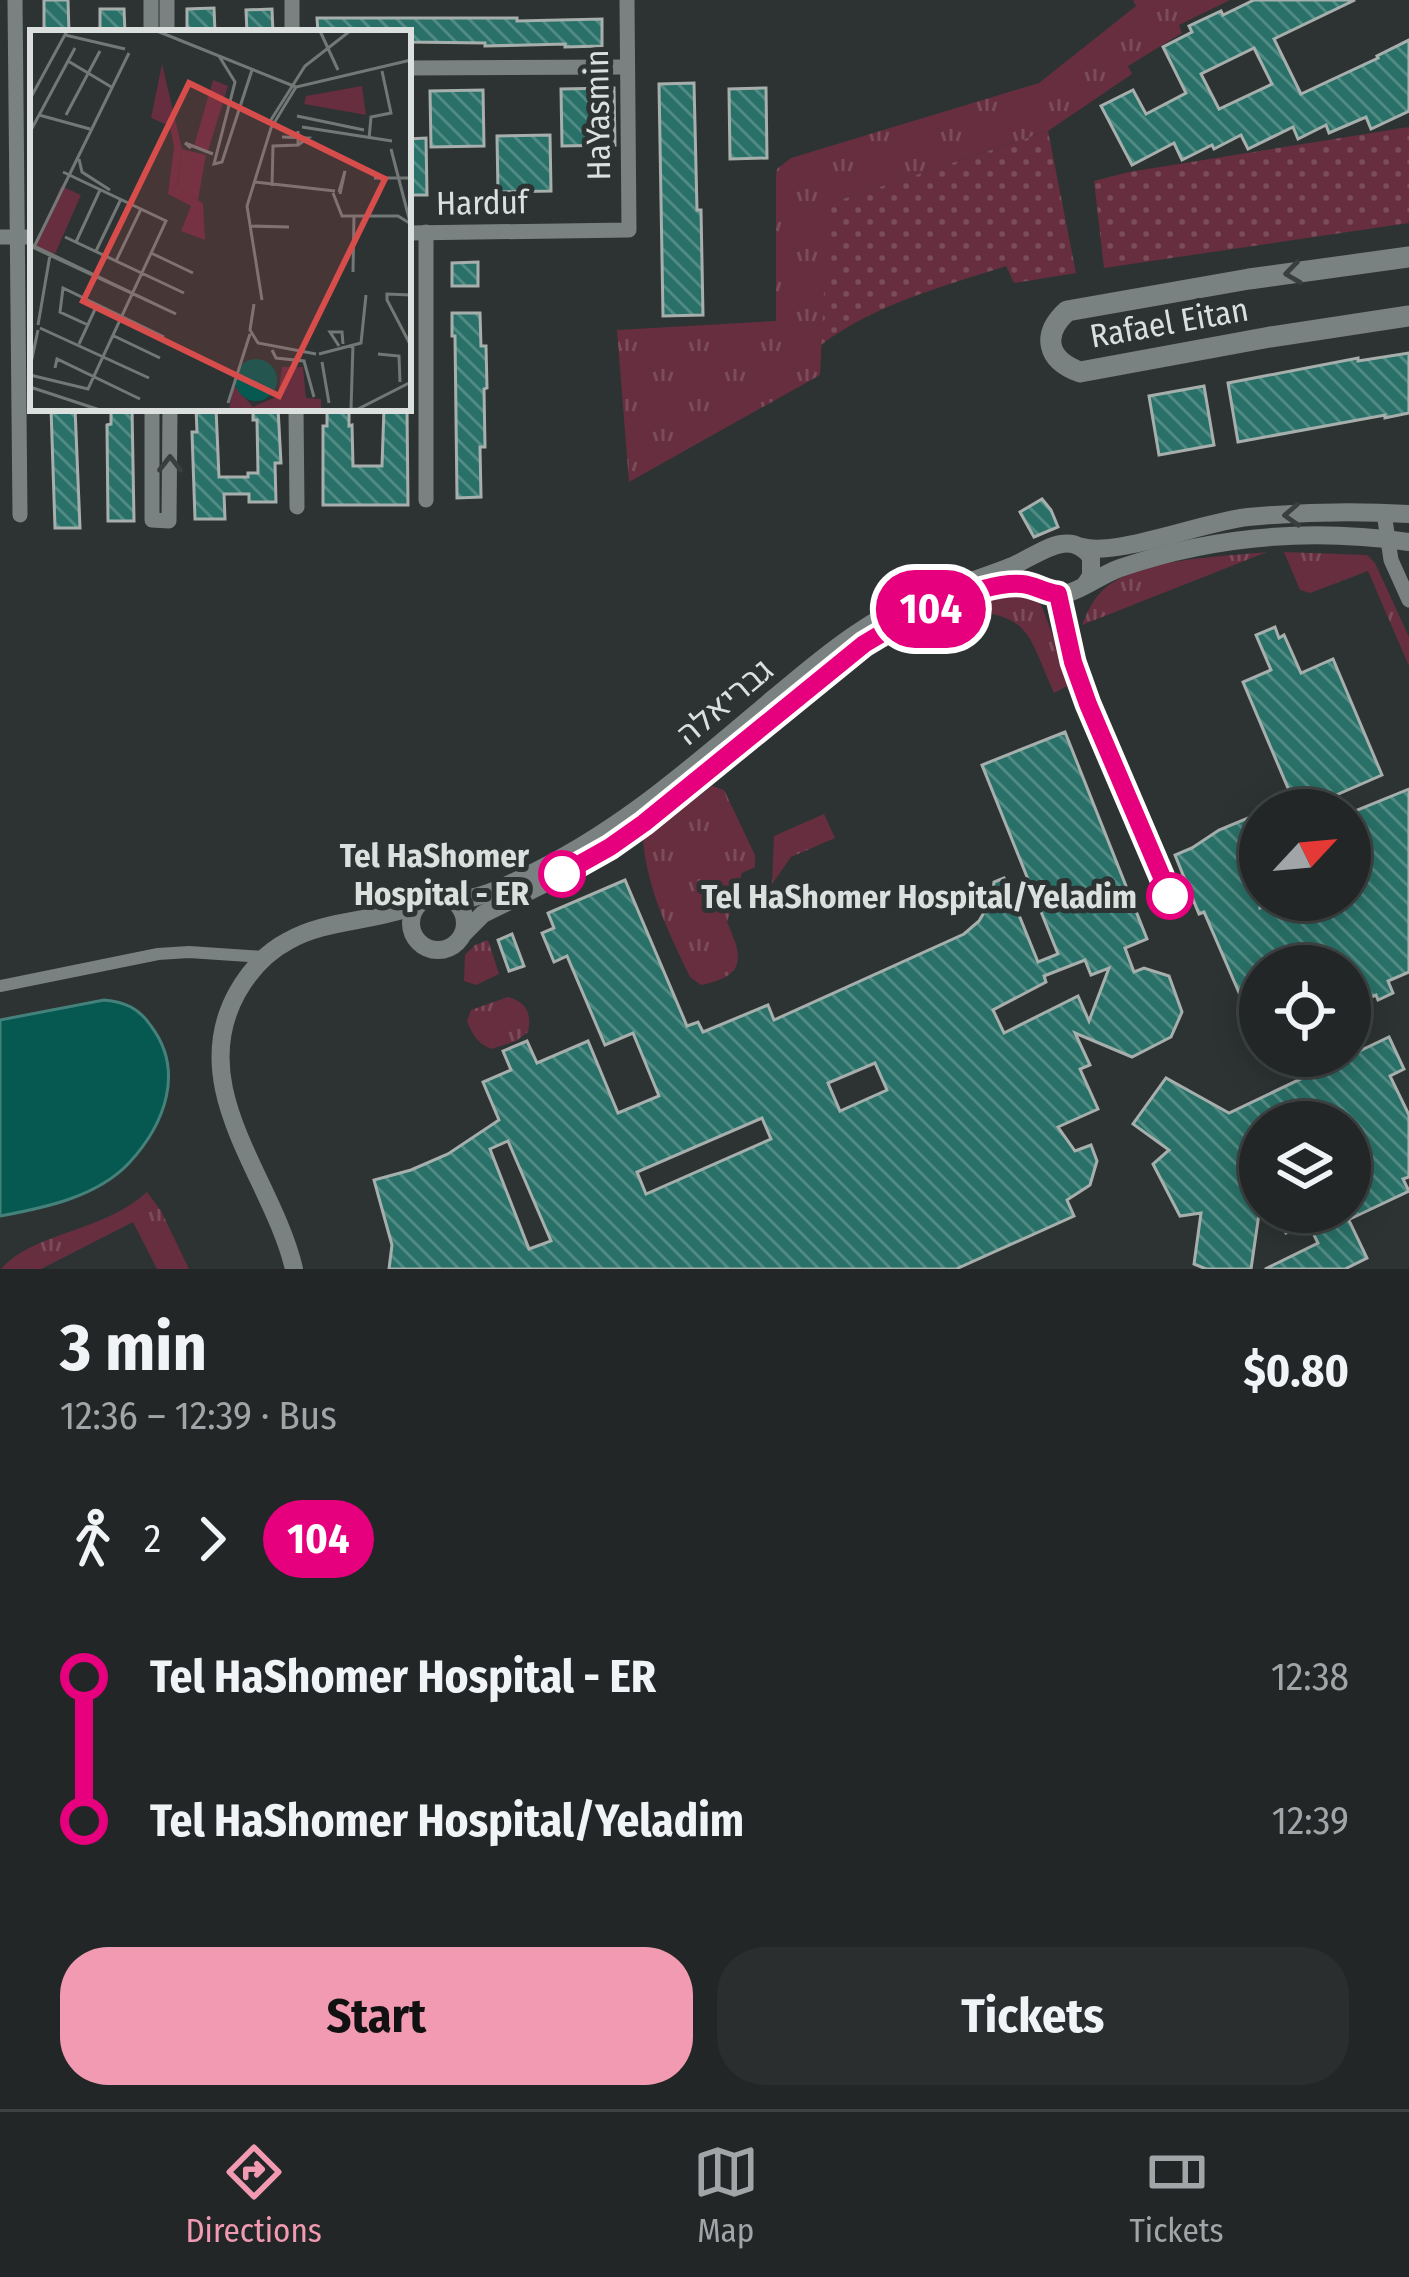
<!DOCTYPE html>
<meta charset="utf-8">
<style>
:root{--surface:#222626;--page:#2a2e2e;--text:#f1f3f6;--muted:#a2a5a7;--line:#3f4343;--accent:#f19ab1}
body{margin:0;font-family:"Fira Sans Condensed",Heebo,sans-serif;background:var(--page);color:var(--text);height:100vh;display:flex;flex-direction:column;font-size:45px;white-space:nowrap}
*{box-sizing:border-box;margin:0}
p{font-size:39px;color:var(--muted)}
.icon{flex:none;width:66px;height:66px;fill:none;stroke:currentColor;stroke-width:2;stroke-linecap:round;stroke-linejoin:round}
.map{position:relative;height:1269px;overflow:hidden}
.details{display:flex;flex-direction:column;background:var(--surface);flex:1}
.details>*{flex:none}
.badge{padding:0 24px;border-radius:39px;font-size:42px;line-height:78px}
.needle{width:78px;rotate:64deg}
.fabs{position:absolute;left:1239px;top:789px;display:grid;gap:24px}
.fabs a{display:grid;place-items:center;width:132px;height:132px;border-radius:50%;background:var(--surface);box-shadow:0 6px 30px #0003,0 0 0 3px var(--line);font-size:60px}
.map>.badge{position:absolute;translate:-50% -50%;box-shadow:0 0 0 6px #fff}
.legs{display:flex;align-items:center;gap:18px;height:132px;padding:0 60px;font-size:39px}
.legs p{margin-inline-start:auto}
.headline{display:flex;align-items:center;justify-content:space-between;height:204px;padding:0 60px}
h1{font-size:66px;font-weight:700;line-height:90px}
.action{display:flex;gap:24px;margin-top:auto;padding:24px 60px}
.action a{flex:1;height:138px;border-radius:48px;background:var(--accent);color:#111;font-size:48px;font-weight:700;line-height:138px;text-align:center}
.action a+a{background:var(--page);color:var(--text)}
ul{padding:0 60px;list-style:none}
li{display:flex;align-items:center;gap:42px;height:144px;font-size:45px}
li i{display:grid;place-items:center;width:18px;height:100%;margin:0 15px;background:currentColor}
li i::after{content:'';width:30px;height:30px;margin:-15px;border:9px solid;border-radius:50%;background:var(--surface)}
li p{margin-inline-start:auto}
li:first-child i{background:linear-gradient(#0000 50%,currentColor 0)}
li:last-child i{background:linear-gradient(currentColor 50%,#0000 0)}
.dock{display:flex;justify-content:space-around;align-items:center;height:168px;border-top:3px solid var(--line);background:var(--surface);font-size:33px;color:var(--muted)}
.dock a{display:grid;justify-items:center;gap:6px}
.dock .selected{color:var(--accent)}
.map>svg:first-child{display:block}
</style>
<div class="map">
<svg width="1409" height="1269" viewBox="0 0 1409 1269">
<defs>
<pattern id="grass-dots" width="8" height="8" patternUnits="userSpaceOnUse" patternTransform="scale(3)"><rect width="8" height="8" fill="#662e3f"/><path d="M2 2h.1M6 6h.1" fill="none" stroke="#7b4c5a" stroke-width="1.8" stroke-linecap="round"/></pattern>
<pattern id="park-tufts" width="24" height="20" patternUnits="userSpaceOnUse" patternTransform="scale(3)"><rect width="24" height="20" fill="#662e3f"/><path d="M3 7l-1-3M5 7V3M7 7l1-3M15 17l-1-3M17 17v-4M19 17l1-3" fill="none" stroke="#7b4c5a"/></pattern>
<pattern id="building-back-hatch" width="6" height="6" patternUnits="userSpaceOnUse" patternTransform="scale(3)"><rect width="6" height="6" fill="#297168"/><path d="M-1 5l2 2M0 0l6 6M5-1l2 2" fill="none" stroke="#528b84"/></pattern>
</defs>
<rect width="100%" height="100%" fill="#2d3332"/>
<!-- grass -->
<g fill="url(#grass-dots)">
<polygon points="1409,127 1409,223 1104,268 1094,181 1129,172"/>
<path d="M1048 131 1076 273 1014 283 1006 266C942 287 875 304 821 345L827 204Z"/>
</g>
<!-- park -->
<g fill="url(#park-tufts)">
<polygon points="1133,0 1230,0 1179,25 1182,33 1128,66 1132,74 1048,131 828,204 820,375 629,482 617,330 776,321 776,175 777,169 791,158 1039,83 1136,6"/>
<path d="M1267 552 1082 625C1087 613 1092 601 1101 592 1134 558 1221 557 1267 552Z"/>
<polygon points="1284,552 1367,555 1375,563 1409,637 1409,666 1368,571 1310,593 1300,590"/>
<path d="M1020 593 1038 601 1042 607 1071 684 1054 693C1027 632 1031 614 959 610Z"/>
<path d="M712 786 724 790 755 855V867L742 873 727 922C743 957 747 976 701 985L690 977C669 933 646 887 643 838Z"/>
<polygon points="824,814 835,838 791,857 772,884 774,836"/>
<polygon points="488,940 499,974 476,985 464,981 465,955 475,945"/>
<path d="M508 997C526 1002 532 1013 528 1032L516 1041 491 1049C477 1043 472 1034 467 1021L471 1010Z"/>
<path d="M147 1192 161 1211 189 1269H157L133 1222 41 1269H1C33 1232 104 1232 147 1192Z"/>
</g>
<!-- water -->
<path fill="#055951" stroke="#45817b" stroke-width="3" d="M104 1000C125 1002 139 1008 151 1026 185 1071 165 1124 129 1163 97 1197 44 1208 0 1216V1020Z"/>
<!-- building -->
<g fill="url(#building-back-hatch)" stroke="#a7afad" stroke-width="3" fill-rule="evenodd">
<polygon points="44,0 68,0 69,33 44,33"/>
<path d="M1254 0H1355L1274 39 1301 94 1378 58 1377 56 1409 40V111L1371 129 1366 117 1329 133 1326 125 1298 139 1293 127 1248 149 1241 135 1214 149 1212 145 1182 160 1174 143 1132 165 1101 106 1133 90 1146 114 1186 93 1163 47 1192 32 1189 26 1221 11 1223 15ZM1254 48 1272 84 1219 109 1201 74Z"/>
<polygon points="214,8 215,33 187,33 187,9"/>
<polygon points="100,9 124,9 125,33 100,33"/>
<polygon points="272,9 273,33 247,33 246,10"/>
<polygon points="317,18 517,18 517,21 602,19 602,46 565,47 565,44 485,46 485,43 408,42 408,33 318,33"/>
<polygon points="694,83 697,210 701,210 703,315 663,316 659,84"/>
<polygon points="614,88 615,145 562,146 561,89"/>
<polygon points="766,88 767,158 730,159 729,89"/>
<polygon points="483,90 484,146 431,147 430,91"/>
<polygon points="550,135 551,191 498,192 497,136"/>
<polygon points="426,138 427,195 408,195 408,139"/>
<polygon points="478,262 478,286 452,286 452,263"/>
<polygon points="452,313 480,313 481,346 486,346 487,388 484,389 485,447 480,447 481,497 457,498 455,336 452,336"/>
<polygon points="1409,353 1409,413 1385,418 1385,415 1238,442 1228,383 1358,358 1358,361"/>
<polygon points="1204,386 1214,445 1159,455 1149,396"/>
<polygon points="51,408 75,408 80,528 55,528"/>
<polygon points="111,408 132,408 134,521 108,521 107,425 111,424"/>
<polygon points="196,408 216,408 219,477 248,477 248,473 258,473 257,420 253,420 253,408 278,408 281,463 275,463 276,502 249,502 249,494 224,494 225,519 195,519 192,432 197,432"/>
<polygon points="327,408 349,408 349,426 352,425 353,466 382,466 384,408 407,408 408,505 323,505 323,426 327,426"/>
<polygon points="1042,499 1051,510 1058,527 1034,537 1020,512"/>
<polygon points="1275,627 1279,638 1284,635 1301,673 1333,659 1382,775 1327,799 1331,810 1269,810 1293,800 1243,682 1271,670 1256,635"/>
<path d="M1065 732 1147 939 1125 948 1134 972 1144 968 1169 976 1182 1012 1171 1037 1132 1057 1075 1033 1090 1065 1080 1069 1098 1109 1058 1127 1075 1151 1091 1145 1097 1161 1090 1185 1067 1200 1074 1216 956 1269H389L392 1245 374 1180 411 1170 448 1154 499 1120 483 1082 511 1070 503 1051 527 1041 537 1063 588 1041 618 1113 659 1096 633 1033 605 1045 567 956 554 962 542 933 554 928 548 913 625 880 687 1026 698 1022 703 1032 768 1005 774 1020 964 934 979 921 992 899 994 882 1004 878 1038 962 1058 954 982 765ZM1085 960 1091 975 1109 968 1089 1021 1078 996 1004 1033 993 1010 1046 982 1044 976ZM875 1063 887 1090 840 1111 828 1083ZM762 1118 771 1139 646 1194 637 1172ZM508 1141 551 1241 529 1249 490 1149Z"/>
<polygon points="1409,789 1409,972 1388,981 1393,993 1378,1000 1376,995 1364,1000 1361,992 1350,997 1350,966 1260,966 1260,1041 1204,912 1199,914 1175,855 1192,848 1219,830 1260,813 1260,908 1278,900 1350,900 1350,813"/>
<polygon points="512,934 524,966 509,971 498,940"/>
<polygon points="1389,1037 1404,1069 1390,1076 1409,1115 1409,1177 1403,1179 1409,1191 1350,1219 1350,1122 1260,1122 1260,1207 1251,1269 1206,1269 1194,1264 1201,1213 1180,1216 1153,1164 1169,1150 1133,1124 1166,1078 1229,1113"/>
<polygon points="1276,1212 1345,1212 1367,1258 1345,1269 1265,1269 1318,1243 1308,1223 1286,1233"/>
</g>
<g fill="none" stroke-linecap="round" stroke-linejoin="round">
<!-- pedestrian -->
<polyline stroke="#7a8281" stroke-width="12" points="0,986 158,954 189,952 264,957"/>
<!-- minor -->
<g stroke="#7a8281" stroke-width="15">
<polyline points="15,0 20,515"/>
<polyline points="151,0 151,33"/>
<polyline points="167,0 167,33"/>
<polyline points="292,0 292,33"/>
<polyline points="408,68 626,67"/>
<polyline points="426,232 426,500"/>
<polyline points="408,233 629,230 627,0"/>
<polyline points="0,237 33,237"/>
<polyline points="152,408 152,520 169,521 170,408"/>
<polyline points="296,408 297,507"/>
<polyline points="1384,513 1391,560 1409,600"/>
</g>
<!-- tertiary -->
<g stroke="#7a8281" stroke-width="18">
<path d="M1082 547C1116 557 1206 521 1248 517 1301 512 1356 511 1409 514"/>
<circle cx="438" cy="923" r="27"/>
<path d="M454 900C479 899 500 889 522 878 619 833 693 766 774 698 802 675 829 651 860 631 906 600 959 587 1010 567 1036 557 1068 526 1091 557V576L1085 585"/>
<path d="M463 934 483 914 558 877 624 838 829 670C881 630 943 593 1009 585 1032 582 1049 599 1071 592 1088 586 1103 574 1120 568 1216 535 1310 528 1409 542"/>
<path d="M294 1269C273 1178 184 1089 237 993 250 970 265 953 288 941 328 918 377 923 419 903"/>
</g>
<!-- secondary -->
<path stroke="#7a8281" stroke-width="21" d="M1409 257 1249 279 1067 311C1041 335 1047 360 1080 372L1270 337 1409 316"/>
</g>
<!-- one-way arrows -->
<defs><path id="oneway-chevron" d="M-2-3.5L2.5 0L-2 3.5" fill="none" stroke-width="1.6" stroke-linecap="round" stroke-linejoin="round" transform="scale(3)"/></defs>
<g stroke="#393f3e">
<use href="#oneway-chevron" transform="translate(1293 273) rotate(172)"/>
<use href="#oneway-chevron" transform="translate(170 464) rotate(-90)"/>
<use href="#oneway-chevron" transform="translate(1292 515) rotate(177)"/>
</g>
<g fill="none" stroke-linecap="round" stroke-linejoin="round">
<defs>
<path id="line-1" d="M562 874 610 847 644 823 864 644C899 622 981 580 1022 584 1035 585 1045 593 1058 594L1073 662 1088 704 1170 896"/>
</defs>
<!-- line-1 casing -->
<use href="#line-1" stroke="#fff" stroke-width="27"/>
<!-- line-1 -->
<use href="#line-1" stroke="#e6007e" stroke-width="18"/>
</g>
<!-- markers -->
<g fill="#fff" stroke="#e6007e" stroke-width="6">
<circle cx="562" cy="874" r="21"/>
<circle cx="1170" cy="896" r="21"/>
</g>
<g text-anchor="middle" stroke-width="10" stroke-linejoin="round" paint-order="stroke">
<!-- street labels -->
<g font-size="33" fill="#dbdfde" stroke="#2d3332">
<text transform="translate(597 115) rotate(-91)" y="12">HaYasmin</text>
<text transform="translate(482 202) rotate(-1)" y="12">Harduf</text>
<text transform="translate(1169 322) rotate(-10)" y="12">Rafael Eitan</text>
<text transform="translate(724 701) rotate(-40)" y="12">גבריאלה</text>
</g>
<!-- stop labels -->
<g font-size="33" font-weight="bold" fill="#dbdfde" stroke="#2d3332" text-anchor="end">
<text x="529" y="867">Tel HaShomer<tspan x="529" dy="38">Hospital - ER</tspan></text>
<text x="1137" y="908">Tel HaShomer Hospital/Yeladim</text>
</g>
</g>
<!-- overview -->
<g transform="translate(30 30)">
<rect width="381" height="381" fill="#2d3332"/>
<path d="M183 50 198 56 178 121 164 116ZM152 119 176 125 168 170 147 159Z" fill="#662e3f"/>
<path d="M132 34 152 119 147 158 173 173 175 210 151 201 161 176 138 164 144 117 140 96 121 88ZM332 56 336 85 274 74 276 66ZM31 156 51 165 25 224 6 216ZM252 337H273L276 368 291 369V380H199L204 355 223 377 248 366Z" fill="#662e3f"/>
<path d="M205 350a21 21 0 1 1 42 0a21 21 0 1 1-42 0Z" fill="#055951"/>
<path fill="none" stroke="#737877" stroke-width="3" d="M127 1 266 57M290 1 308 40M35 5 95 19M189 26 205 52 184 134 192 132 222 40M38 31 83 58M0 69 37 1M9 85 60 99M36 85 70 21M267 86 334 100M239 93 275 36 320 1M272 97 362 111M0 102 45 18M252 107 278 108 268 115M339 109 341 87 361 83 352 41M161 118 155 113 183 124M361 119 380 192M49 129 52 142 80 160M344 148H381M225 152 305 161M242 156 243 116 268 115V101M309 162 315 141 310 164M303 163 312 186H368L381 194M219 196 259 197M35 207 154 263M46 212 70 160M0 214 146 284 0 216M4 217 99 23M66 221 91 169M121 223 163 243M86 231 111 179M323 242 324 186M381 265 357 264V270L381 316M232 270 217 176 241 98 266 57 381 30M224 274 220 300 228 313 286 324M8 295 20 225M58 295 30 282 33 258 134 307M10 298 119 348M82 305 130 328M49 314 67 275M309 316 300 302H312L313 314M242 320 246 328 274 331 284 367M289 324 331 313 336 265M348 324 369 326 370 352M292 332 299 373M0 338 8 300M25 338 27 329 110 369M0 345 58 359 136 191 33 142M0 357 70 380M198 373 220 304M321 379 323 314M302 380 328 379 381 352"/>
<path fill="#d74d4c" fill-opacity="0.15" stroke="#d74d4c" stroke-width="6" d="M159 53 355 149 249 366 53 271Z"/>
<rect width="381" height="381" fill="none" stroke="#dbdfde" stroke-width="6"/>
</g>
</svg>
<div class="fabs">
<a><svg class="needle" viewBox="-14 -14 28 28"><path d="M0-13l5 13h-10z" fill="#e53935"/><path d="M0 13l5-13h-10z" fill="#a2a5a7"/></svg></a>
<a><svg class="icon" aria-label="locate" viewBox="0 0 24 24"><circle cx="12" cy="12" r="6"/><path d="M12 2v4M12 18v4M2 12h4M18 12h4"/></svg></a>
<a><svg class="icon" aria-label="layers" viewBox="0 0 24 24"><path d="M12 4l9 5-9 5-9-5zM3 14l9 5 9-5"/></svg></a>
</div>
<b class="badge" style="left:931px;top:609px;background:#e6007e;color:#fff">104</b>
</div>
<section class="details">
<div class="headline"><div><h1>3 min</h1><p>12:36 – 12:39 · Bus</p></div><b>$0.80</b></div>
<div class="legs"><svg class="icon" aria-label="walk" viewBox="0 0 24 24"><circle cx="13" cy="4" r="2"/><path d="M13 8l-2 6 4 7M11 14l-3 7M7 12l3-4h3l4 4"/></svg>2<svg class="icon" aria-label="forward" viewBox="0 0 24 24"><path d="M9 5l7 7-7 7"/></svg><b class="badge" style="background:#e6007e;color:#fff">104</b></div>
<ul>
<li><i style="color:#e6007e"></i><b>Tel HaShomer Hospital - ER</b><p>12:38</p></li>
<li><i style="color:#e6007e"></i><b>Tel HaShomer Hospital/Yeladim</b><p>12:39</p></li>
</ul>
<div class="action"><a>Start</a><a>Tickets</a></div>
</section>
<nav class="dock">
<a class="selected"><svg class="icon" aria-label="directions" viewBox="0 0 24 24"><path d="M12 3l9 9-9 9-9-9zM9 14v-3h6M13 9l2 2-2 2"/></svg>Directions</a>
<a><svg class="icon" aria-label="map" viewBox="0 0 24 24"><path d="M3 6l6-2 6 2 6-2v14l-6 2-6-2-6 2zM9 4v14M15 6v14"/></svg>Map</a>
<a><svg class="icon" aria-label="tickets" viewBox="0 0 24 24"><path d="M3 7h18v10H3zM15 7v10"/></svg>Tickets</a>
</nav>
